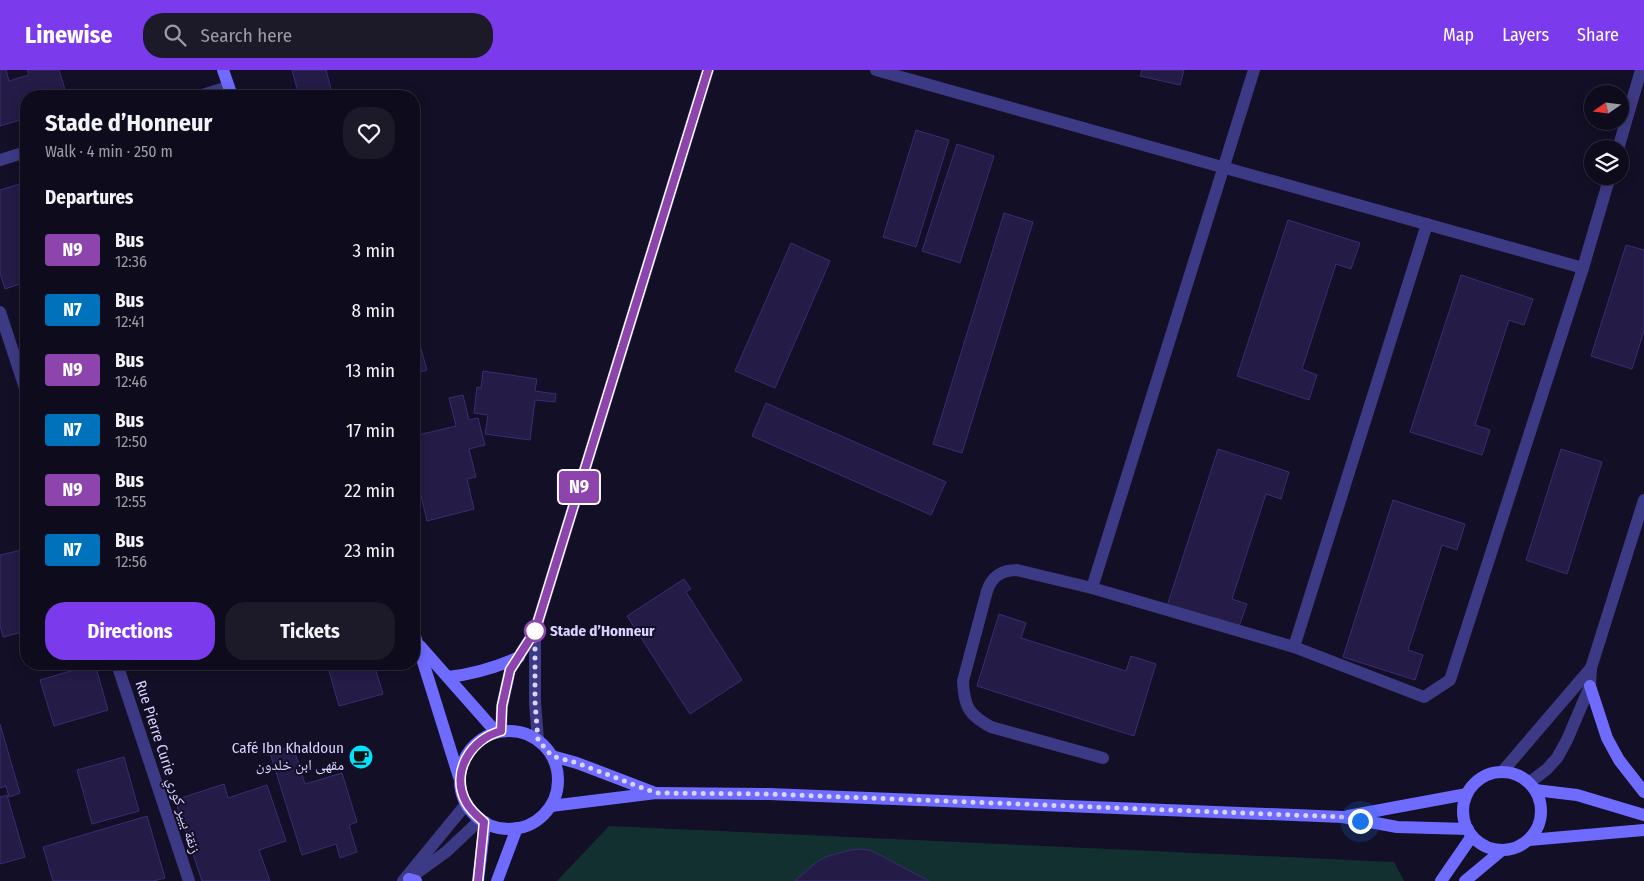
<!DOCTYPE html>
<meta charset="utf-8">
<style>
:root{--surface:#0e0b1c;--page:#1c1929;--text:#f1f3f6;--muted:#9b9ba3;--line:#2e2b3b;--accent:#7c3aed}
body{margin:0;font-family:"Fira Sans Condensed","Noto Naskh Arabic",sans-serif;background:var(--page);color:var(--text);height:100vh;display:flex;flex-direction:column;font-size:19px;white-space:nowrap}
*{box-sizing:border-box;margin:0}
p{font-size:16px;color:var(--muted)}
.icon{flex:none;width:28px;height:28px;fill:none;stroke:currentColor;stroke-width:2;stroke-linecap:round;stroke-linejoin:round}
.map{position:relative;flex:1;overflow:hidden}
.side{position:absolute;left:20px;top:20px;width:400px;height:580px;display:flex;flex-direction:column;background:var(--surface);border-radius:20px;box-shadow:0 2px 12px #0003,0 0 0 1px var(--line)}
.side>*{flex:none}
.badge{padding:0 10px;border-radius:4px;font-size:18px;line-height:32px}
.needle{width:32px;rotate:256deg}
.fabs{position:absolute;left:1584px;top:15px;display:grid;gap:10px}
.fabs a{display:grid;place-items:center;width:45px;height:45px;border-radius:50%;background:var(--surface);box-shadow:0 2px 12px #0003,0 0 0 1px var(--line);font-size:25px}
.you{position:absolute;width:25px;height:25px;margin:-12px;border:4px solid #fff;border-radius:50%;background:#1a73e8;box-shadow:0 0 0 8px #1a73e833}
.map>.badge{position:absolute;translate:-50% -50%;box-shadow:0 0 0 2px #fff}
h2{padding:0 25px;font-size:19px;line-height:45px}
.round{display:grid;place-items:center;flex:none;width:52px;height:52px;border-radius:20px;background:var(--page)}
.headline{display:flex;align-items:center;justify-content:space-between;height:85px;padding:0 25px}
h1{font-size:24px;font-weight:700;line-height:38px}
.button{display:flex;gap:10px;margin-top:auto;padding:10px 25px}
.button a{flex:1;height:58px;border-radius:20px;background:var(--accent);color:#fff;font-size:20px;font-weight:700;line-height:58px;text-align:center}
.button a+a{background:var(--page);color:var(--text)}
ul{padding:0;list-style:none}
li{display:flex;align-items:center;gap:15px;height:60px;padding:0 25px}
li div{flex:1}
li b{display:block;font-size:19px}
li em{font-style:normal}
li .badge{min-width:55px;font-weight:700;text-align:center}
header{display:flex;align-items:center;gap:30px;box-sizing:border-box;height:70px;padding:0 25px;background:var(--accent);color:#fff}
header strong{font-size:24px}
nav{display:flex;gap:28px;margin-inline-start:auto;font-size:18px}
.search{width:350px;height:45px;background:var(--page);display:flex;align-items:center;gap:12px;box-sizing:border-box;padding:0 18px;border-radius:20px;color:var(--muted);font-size:19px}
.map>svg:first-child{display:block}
</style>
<header>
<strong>Linewise</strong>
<div class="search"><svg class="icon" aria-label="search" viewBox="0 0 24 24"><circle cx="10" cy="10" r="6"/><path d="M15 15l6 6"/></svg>Search here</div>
<nav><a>Map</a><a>Layers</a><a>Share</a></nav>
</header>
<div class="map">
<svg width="1644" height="811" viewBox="0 0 1644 811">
<rect width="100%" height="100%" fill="#130f26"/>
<!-- green -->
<polygon fill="#12302f" points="609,756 1394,792 1404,811 557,811"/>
<!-- building -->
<g fill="#241b47" stroke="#3b2d73">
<polygon points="0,0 6,0 9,11 29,5 27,0 59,0 67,26 26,26 26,48 0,56"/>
<polygon points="292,0 326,0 333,26 299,26"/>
<polygon points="1142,0 1184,0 1180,15 1140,6"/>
<polygon points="916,60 949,70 916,177 883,167"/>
<polygon points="957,74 994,86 960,193 922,181"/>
<polygon points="26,112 26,212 5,219 0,203 0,120"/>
<polygon points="1004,143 1033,152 962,383 933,374"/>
<polygon points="1288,150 1360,173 1351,199 1336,194 1302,299 1317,305 1309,330 1237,306"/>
<polygon points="791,173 830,191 775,318 735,301"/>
<polygon points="1626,175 1644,180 1644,261 1632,299 1591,286"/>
<polygon points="1461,205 1533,229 1524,255 1509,250 1475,355 1490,360 1482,385 1410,362"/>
<polygon points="414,254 427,300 414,304"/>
<polygon points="483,301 537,309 535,321 556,324 555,332 535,330 530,370 485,364 488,345 474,343 477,317 481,318"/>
<polygon points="463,325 469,350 478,348 485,375 469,379 476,407 467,409 474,439 427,451 414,396 414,366 456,356 449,328"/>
<polygon points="766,333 946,412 931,445 752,366"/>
<polygon points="1218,379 1289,402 1281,429 1266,424 1232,529 1247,534 1238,559 1167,536"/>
<polygon points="1561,379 1602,392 1567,504 1526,490"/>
<polygon points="1393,430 1465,454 1457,480 1442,475 1408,580 1423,585 1415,610 1343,587"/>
<polygon points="26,479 26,561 3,567 0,555 0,485"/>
<polygon points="684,509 691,519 686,522 742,610 690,644 627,546"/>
<polygon points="999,544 1026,553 1021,568 1126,601 1131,586 1156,594 1134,666 977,616"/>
<polygon points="95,594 108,640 54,656 40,610"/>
<polygon points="327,594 374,594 383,624 339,636"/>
<polygon points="0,654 20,723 9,727 6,716 0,718"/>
<polygon points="293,676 305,714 342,703 357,752 349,755 357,782 340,788 336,774 302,785 270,683"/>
<polygon points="124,687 139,741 92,754 77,700"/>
<polygon points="224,714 228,728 267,715 286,771 259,780 270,811 202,811 175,730"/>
<polygon points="7,725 25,787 0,794 0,727"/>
<polygon points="147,746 165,808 153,811 53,811 43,777"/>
<polygon points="861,779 869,780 880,785 929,811 795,811 814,794 825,787 850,780"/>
</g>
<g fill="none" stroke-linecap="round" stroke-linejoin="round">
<!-- lane -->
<g stroke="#3d3a85" stroke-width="12">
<polyline points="876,0 1583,198 1610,106"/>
<polyline points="1618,79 1641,0"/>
<polyline points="1092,518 1254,0"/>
<polyline points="1294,577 1427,154"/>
<path d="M1103 688 991 657C969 645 964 637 963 611L987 521C992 506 1002 500 1017 500L1092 518 1294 577 1424 627 1450 610 1583 198"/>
</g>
<!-- street -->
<g stroke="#3d3a85" stroke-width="12">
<polyline points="199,26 228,17"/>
<polyline points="0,90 26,82"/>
<polyline points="0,242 26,321"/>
<polyline points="535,562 535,632 538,670"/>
<polyline points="117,594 189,811"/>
<polyline points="501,661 502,636 510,600 535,561 708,0"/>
<polyline points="1502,702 1591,598"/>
<polyline points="1529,713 1547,699 1557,688 1567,670 1590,616 1591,598 1644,430"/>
<polyline points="414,805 446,782 481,749"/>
<polyline points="403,811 467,733"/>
</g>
<!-- secondary -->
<g stroke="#6f6bff" stroke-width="12">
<polyline points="223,0 232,26"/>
<polyline points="414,563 459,707"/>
<polyline points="420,576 496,662"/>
<path d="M448 607C473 604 495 598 519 587"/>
<polyline points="1590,616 1607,668 1619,690 1644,722"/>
<circle cx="509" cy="710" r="49"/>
<polyline points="552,686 577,693 653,722"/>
<circle cx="1502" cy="741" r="39"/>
<polyline points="1535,720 1577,725 1644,745"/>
<polyline points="551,736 656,723 769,724 1343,747 1397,757 1468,759"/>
<polyline points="1348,746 1467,724"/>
<polyline points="1529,770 1644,760"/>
<polyline points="409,809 416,811"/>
<polyline points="478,811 485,752"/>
<polyline points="497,811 517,758"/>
<polyline points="1441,811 1472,766"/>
<polyline points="1465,811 1501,781"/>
</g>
</g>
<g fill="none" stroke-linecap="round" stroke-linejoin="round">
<defs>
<path id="line" d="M478 811 484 752C477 746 470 740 466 732 450 702 471 669 501 661L502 636 510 600 535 561 708 0"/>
</defs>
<!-- line casing -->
<use href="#line" stroke="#fff" stroke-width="11"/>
<!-- line -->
<use href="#line" stroke="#8e44ad" stroke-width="8"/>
<!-- walk -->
<polyline stroke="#d9d4ff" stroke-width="5" stroke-dasharray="0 9" points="535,561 535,632 538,670 552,686 577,693 656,723 769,724 1343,747 1360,751"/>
</g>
<!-- icons -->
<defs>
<symbol id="cafe-disc" viewBox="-11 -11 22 22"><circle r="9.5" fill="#00e5ff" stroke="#130f26"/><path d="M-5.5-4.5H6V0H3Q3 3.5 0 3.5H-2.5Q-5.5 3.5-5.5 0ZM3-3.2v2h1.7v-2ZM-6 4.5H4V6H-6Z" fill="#111"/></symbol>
</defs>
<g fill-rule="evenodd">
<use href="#cafe-disc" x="347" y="673" width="28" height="28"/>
</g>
<!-- markers -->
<circle fill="#fff" stroke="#8e44ad" stroke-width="2.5" cx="535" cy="561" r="10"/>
<g text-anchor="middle" stroke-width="4" stroke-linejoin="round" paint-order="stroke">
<!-- stop labels -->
<g font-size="15" font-weight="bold" fill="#d9d4ff" stroke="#130f26" text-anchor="start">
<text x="550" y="566">Stade d’Honneur</text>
</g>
<!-- poi labels -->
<g font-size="15" fill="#d9d4ff" stroke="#130f26" text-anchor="end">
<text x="344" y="683">Café Ibn Khaldoun<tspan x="344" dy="17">مقهى ابن خلدون</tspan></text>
</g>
<!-- street labels -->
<g font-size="15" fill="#d9d4ff" stroke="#130f26">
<text transform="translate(168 697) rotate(72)" y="5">Rue Pierre Curie زنقة بيير كوري</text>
</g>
</g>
</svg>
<div class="fabs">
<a><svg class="needle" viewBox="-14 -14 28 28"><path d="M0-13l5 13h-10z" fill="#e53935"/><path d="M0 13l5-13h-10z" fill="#9b9ba3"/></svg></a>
<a><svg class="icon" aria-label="layers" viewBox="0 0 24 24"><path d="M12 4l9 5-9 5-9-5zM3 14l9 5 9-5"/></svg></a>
</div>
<div class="you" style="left:1360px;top:751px"></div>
<b class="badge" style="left:579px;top:417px;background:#8e44ad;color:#fff">N9</b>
<section class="side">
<div class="headline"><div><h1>Stade d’Honneur</h1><p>Walk · 4 min · 250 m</p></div><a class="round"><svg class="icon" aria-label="heart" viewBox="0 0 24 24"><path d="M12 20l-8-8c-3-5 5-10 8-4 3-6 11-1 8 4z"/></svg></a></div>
<h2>Departures</h2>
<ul>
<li><span class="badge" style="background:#8e44ad;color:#fff">N9</span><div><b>Bus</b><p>12:36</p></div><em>3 min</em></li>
<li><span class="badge" style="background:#0072bc;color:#fff">N7</span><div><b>Bus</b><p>12:41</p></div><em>8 min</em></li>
<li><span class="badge" style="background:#8e44ad;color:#fff">N9</span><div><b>Bus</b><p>12:46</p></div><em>13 min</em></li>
<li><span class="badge" style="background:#0072bc;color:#fff">N7</span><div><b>Bus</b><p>12:50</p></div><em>17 min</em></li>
<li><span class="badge" style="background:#8e44ad;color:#fff">N9</span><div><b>Bus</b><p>12:55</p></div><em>22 min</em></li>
<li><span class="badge" style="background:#0072bc;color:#fff">N7</span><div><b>Bus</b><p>12:56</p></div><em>23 min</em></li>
</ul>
<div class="button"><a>Directions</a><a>Tickets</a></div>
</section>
</div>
